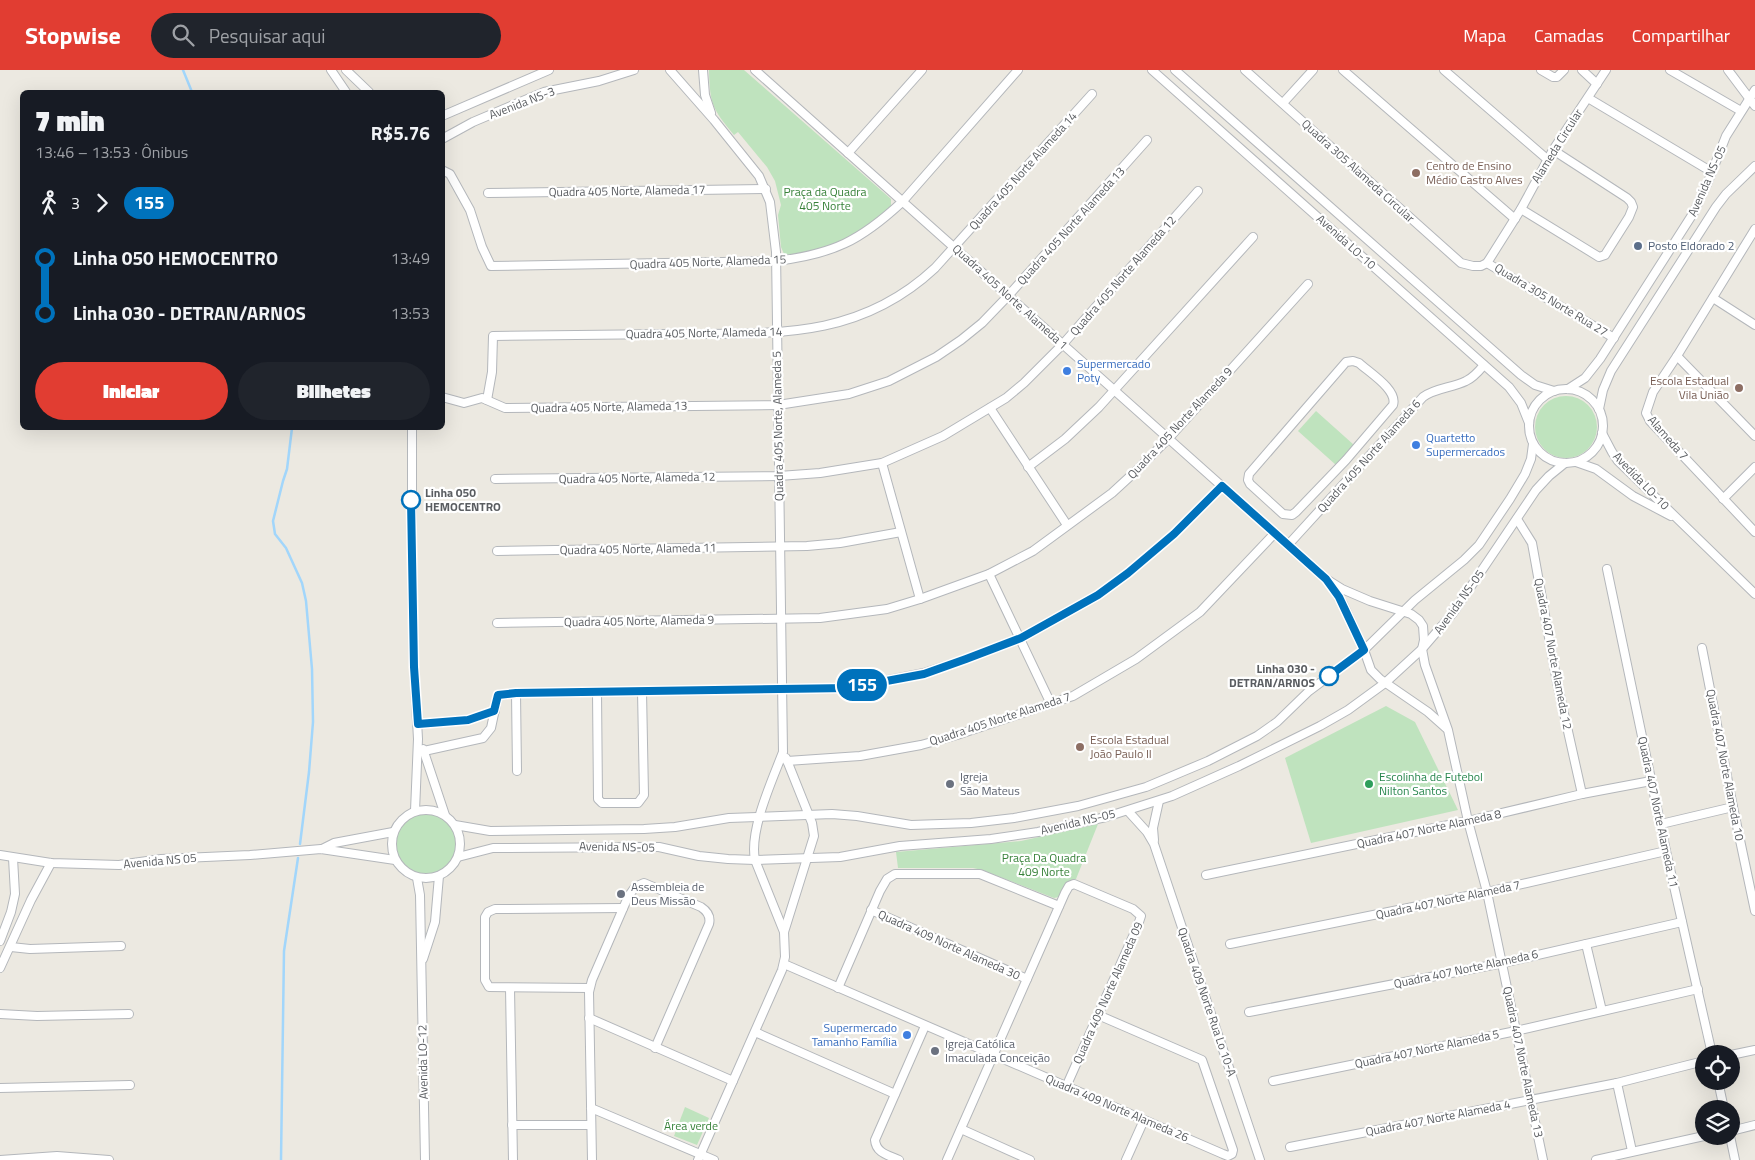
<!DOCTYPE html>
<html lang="pt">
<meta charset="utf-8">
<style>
:root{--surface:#171b24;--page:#20242c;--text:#f1f3f6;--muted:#9ea1a6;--accent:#e13d32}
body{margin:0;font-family:"Titillium Web",sans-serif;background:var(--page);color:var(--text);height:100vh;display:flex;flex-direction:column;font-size:19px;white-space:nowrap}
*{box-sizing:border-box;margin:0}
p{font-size:16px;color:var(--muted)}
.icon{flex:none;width:28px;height:28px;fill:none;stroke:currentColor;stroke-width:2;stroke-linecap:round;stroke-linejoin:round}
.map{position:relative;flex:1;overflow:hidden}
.details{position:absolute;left:20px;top:20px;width:425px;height:340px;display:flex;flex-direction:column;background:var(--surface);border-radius:8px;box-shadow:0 5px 20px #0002}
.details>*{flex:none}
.badge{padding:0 10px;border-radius:16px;font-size:18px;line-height:32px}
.controls{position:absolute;left:1695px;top:975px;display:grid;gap:10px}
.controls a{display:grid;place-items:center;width:45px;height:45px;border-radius:50%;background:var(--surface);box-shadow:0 5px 20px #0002;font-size:25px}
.map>.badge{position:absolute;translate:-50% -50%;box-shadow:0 0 0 2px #fff}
.legs{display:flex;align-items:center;gap:8px;height:55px;padding:0 15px;font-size:16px}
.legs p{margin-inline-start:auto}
.overview{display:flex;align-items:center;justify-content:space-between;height:85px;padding:0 15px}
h1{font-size:28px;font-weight:800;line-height:38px}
.primary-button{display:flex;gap:10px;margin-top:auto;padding:10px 15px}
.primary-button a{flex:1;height:58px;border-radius:30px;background:var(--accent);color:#fff;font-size:20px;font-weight:800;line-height:58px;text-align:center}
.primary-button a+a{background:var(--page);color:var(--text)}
ul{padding:0 15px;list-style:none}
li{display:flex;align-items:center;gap:18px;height:55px;font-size:19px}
li i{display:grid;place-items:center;width:8px;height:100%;margin:0 6px;background:currentColor}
li i::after{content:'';width:12px;height:12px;margin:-6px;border:4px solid;border-radius:50%;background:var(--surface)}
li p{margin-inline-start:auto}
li:first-child i{background:linear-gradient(#0000 50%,currentColor 0)}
li:last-child i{background:linear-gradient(currentColor 50%,#0000 0)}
header{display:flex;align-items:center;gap:30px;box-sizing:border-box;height:70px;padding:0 25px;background:var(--accent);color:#fff}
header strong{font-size:24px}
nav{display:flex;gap:28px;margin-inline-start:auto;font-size:18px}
.search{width:350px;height:45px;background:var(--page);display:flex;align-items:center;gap:12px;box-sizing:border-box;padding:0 18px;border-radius:28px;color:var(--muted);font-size:19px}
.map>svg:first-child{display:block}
</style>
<header>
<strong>Stopwise</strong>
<div class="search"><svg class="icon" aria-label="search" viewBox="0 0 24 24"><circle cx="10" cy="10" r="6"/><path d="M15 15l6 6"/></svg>Pesquisar aqui</div>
<nav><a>Mapa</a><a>Camadas</a><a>Compartilhar</a></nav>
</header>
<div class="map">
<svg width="1755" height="1090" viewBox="0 0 1755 1090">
<rect width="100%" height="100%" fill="#ece9e1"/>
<!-- green -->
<g fill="#bfe3be">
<path d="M709 0H744L891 129V136C872 157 814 191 784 184L781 177 778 145 781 135 775 111 767 97 738 62 734 65C712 38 710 35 709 0Z"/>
<circle cx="1566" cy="357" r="31"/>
<polygon points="1316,341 1354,375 1336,395 1298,361"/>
<polygon points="1386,636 1415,652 1458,740 1311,773 1285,688"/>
<circle cx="426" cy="774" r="31"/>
<path d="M1098 754 1076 809 1067 812C1063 818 1062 828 1054 828L982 800 973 798H898L896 782 1021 771Z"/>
<polygon points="685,1037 709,1048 697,1075 674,1066"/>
</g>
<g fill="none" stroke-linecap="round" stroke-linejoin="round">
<!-- stream -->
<g stroke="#a2d6fb" stroke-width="2.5">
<polyline points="183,0 192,22"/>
<polyline points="292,358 287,399 283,411 273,451 275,464 286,478 302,513 306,531 312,599 313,652 309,702 300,774"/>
<polyline points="281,1090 284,881 298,788"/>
</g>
<defs>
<g id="minor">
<polyline points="331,0 346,22"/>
<polyline points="346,0 369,22"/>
<path d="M670 0 714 50 759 106 770 132 776 182 783 682C772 711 749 760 755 790L784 862"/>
<polyline points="703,0 705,25 711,43"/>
<polyline points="755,0 1326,509 1342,519 1370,531 1411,544 1419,550 1423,556 1424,570 1422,579 1425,595 1448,660 1468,751 1487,822 1543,1090"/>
<polyline points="1152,0 1509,317 1521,333 1529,353"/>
<polyline points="1175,0 1521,305 1535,315 1554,321"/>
<polyline points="1245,0 1461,193 1473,196 1481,196 1487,193 1521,139 1553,80 1606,0"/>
<polyline points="1343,0 1515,149"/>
<polyline points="1444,0 1547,89"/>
<polyline points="1541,0 1553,7 1557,7 1564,0"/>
<polyline points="1582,0 1597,14"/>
<polyline points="1670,0 1741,41"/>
<polyline points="1728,0 1755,36"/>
<polyline points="1588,28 1712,102"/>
<polyline points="1283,33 1313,0"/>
<polyline points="442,46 549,0"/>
<polyline points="442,69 473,52 544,22 599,11 634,0"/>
<polyline points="848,83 922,0"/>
<path d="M442 100 450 104 470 140 482 177 491 196 776 191C833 184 860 171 902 132L1018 0"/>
<polyline points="488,123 766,119"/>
<polyline points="1521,139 1599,187 1605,185 1629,147 1633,137 1631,132 1627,128 1553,80"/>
<polyline points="1755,159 1677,286 1653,322 1646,343 1650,351 1755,462"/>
<polyline points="1487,193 1614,268"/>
<polyline points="1713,228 1755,255"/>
<polyline points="1677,286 1755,366"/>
<path d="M1353 291 1359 293C1370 303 1398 320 1393 335L1346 390 1296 442 1292 445 1283 444 1250 414 1248 410 1249 404 1346 292Z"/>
<circle cx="1566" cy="356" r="37"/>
<polyline points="1568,319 1585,308 1600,289 1694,142 1708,112 1726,66 1755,20"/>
<polyline points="442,327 464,333 482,328 505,338 778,335 849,324 889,311 936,287 961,270 982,253 1008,226 1147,70"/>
<path d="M487 330 492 302 493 266C553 265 612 265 671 264 771 263 857 271 935 198L1092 24"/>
<polyline points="990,338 1067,455"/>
<polyline points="1599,339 1603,320 1611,301 1716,137 1726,124 1755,96"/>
<polyline points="412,358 412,504 414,597 418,669 415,741"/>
<polyline points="1602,363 1612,382 1618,391 1755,524"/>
<polyline points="1576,392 1596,399 1633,426 1671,446"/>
<polyline points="882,393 920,529"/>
<polyline points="1028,397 1065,369 1099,337 1253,167"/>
<polyline points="495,409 779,406 820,403 882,393 943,366 1006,328 1024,313 1063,274 1198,121"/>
<polyline points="1723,429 1755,397"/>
<polyline points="1517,449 1532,473 1557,612 1582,724"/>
<path d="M1288 475 1423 327C1435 318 1452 318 1466 311 1473 308 1479 301 1484 295"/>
<polyline points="497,481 807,476 840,473 901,462"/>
<polyline points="1607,499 1666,781 1712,984"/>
<polyline points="989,504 1051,634"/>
<polyline points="1330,514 1343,534 1364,580 1371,600 1380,609 1428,642 1446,658"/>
<polyline points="497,553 820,548 887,539 920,529 989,504 1033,481 1112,423 1137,400 1169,368 1308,214"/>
<polyline points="1702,578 1733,737 1755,841"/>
<polyline points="597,622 598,729 602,733 638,733 644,725 642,621"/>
<polyline points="516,623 517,701"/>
<polyline points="418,654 467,650 495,641"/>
<polyline points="423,679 445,745"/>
<polyline points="424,681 483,668 491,658 498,625 516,623 849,618 924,603 966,589 1021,568 1098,525 1128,503 1174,464 1222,416"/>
<polyline points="787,691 860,686 921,675 957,665 1073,626 1136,589 1200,542 1275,463"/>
<circle cx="426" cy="774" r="34"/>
<polyline points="1128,741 1147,762 1154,774 1260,1090"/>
<polyline points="1661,754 1733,737"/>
<polyline points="455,755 490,761 644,759 675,757 729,748 832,744 857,746 911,755 971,753 1014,748 1078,736 1146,717 1208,691 1257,666 1277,652 1309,621 1364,580 1415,530 1464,490 1479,475 1510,429 1525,404 1531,389 1533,374"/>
<polyline points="1154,770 1153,758 1159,731"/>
<polyline points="322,779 334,773 393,762"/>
<polyline points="0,785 51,793 119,795 161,789 250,785 321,779 395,790"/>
<polyline points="458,787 493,778 647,777 659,777 699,786 728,789 755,790 840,787 900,776 991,769 1038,762 1106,747 1172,726 1239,696 1320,656 1348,640 1385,613 1422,579 1453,543 1536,420 1549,406 1565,393"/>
<polyline points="1206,805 1468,751 1582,724 1651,711"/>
<polyline points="417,808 420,825 425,1090"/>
<polyline points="871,840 1027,909"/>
<polyline points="0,871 11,842 15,824 13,788"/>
<polyline points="1230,874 1487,822 1666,781"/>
<polyline points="1586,874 1602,941"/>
<polyline points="11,877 30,879 121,876"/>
<polyline points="423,889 435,852 439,806"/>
<polyline points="784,894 1223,1084 1228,1086 1232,1084 1233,1080 1202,990 1098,945"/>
<polyline points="0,898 31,830 51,793"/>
<polyline points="510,918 513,1090"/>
<polyline points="589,918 489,917 485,910 485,847 488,842 495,839 623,838"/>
<polyline points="838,918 880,821 887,809 895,804 980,804 1059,836"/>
<polyline points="1249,942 1503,893 1682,852"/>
<polyline points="0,944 37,946 129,944"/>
<polyline points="589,948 733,1011"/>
<polyline points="755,962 895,1024"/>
<polyline points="1731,985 1755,980"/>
<polyline points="1273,1011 1516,961 1698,919"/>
<polyline points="1718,1011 1724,1039"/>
<polyline points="1617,1013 1632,1081"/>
<polyline points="0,1018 130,1015"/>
<polyline points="591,1038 714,1090"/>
<polyline points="512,1055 591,1055"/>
<polyline points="961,1059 1030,1090"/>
<polyline points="1731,1061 1755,1055"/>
<polyline points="1730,1066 1735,1090"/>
<polyline points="1290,1077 1617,1013 1704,991"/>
<polyline points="0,1090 57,1086 109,1090"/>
<path d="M592 1090 589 922 592 910 628 827 635 817 644 813 701 837C707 841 711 846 709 854L655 978"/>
<polyline points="698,1090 782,900 785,887 784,862 814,766 812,753 786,688"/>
<path d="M899 1090C888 1085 876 1083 875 1070L925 956"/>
<polyline points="947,1090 1065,823 1069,816 1074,814 1133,839 1141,846 1138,855 1066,1017"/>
<polyline points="1126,1090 1144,1050"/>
<polyline points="1596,1090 1704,1066"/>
</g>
</defs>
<!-- minor casing -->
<use href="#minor" stroke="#b4b7bb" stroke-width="10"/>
<!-- minor -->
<use href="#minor" stroke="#fff" stroke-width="8"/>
</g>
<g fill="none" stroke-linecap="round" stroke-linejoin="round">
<defs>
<polyline id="line-1" points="411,430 414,597 418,654 468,650 494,641 498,625 516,623 849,618 924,604 966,589 1021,568 1098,525 1128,503 1174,464 1222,416 1326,509 1339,527 1364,580 1329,606"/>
</defs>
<!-- line-1 casing -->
<use href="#line-1" stroke="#fff" stroke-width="11"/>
<!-- line-1 -->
<use href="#line-1" stroke="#0072bc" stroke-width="8"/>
</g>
<!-- markers -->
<g fill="#8d6e63" stroke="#fff" stroke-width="2">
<circle cx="1416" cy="103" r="5"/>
<circle cx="1739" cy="318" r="5"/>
<circle cx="1080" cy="677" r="5"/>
</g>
<circle fill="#5c6f8a" stroke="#fff" stroke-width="2" cx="1638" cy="176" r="5"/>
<g fill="#3f7fe0" stroke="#fff" stroke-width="2">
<circle cx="1067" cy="301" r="5"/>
<circle cx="1416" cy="375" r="5"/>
<circle cx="907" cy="965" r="5"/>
</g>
<g fill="#fff" stroke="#0072bc" stroke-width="2.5">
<circle cx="411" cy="430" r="9"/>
<circle cx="1329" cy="606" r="9"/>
</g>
<g fill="#6b7280" stroke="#fff" stroke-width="2">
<circle cx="950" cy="714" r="5"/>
<circle cx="621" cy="824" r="5"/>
<circle cx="935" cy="981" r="5"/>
</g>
<circle fill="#2e9e5b" stroke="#fff" stroke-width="2" cx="1369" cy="714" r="5"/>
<g text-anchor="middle" stroke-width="4.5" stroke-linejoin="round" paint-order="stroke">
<!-- street labels -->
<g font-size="12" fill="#5a5d61" stroke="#fff">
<text transform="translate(522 33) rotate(-21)" y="4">Avenida NS-3</text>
<text transform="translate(1557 76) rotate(-58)" y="4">Alameda Circular</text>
<text transform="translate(1023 101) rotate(-48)" y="4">Quadra 405 Norte Alameda 14</text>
<text transform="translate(1358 101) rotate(42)" y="4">Quadra 305 Alameda Circular</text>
<text transform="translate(1707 111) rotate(-66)" y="4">Avenida NS-05</text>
<text transform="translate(627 121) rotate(-1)" y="4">Quadra 405 Norte, Alameda 17</text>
<text transform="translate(1071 156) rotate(-48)" y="4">Quadra 405 Norte Alameda 13</text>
<text transform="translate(1346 172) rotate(42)" y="4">Avenida LO-10</text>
<text transform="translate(708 192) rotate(-2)" y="4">Quadra 405 Norte, Alameda 15</text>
<text transform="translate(1123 206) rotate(-49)" y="4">Quadra 405 Norte Alameda 12</text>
<text transform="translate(1010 227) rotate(42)" y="4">Quadra 405 Norte, Alameda 1</text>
<text transform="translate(1551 230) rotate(31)" y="4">Quadra 305 Norte Rua 27</text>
<text transform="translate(704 263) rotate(-1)" y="4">Quadra 405 Norte, Alameda 14</text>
<text transform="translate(609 337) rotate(-1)" y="4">Quadra 405 Norte, Alameda 13</text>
<text transform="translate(1180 353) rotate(-47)" y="4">Quadra 405 Norte Alameda 9</text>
<text transform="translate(778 356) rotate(-91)" y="4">Quadra 405 Norte, Alameda 5</text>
<text transform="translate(1668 368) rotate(49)" y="4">Alameda 7</text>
<text transform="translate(1369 386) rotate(-48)" y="4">Quadra 405 Norte Alameda 6</text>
<text transform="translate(637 408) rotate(-1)" y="4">Quadra 405 Norte, Alameda 12</text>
<text transform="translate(1641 411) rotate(46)" y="4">Avedida LO-10</text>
<text transform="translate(638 479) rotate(-1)" y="4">Quadra 405 Norte, Alameda 11</text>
<text transform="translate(1459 532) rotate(-54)" y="4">Avenida NS-05</text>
<text transform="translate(639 551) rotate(-1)" y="4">Quadra 405 Norte, Alameda 9</text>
<text transform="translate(1553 584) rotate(79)" y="4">Quadra 407 Norte Alameda 12</text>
<text transform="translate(1000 649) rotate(-18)" y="4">Quadra 405 Norte Alameda 7</text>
<text transform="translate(1725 695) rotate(79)" y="4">Quadra 407 Norte Alameda 10</text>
<text transform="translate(1658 742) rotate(78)" y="4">Quadra 407 Norte Alameda 11</text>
<text transform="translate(1078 752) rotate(-13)" y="4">Avenida NS-05</text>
<text transform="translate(1429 759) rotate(-12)" y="4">Quadra 407 Norte Alameda 8</text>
<text transform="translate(617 777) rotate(1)" y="4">Avenida NS-05</text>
<text transform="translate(160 791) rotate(-5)" y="4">Avenida NS 05</text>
<text transform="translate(1448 830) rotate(-12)" y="4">Quadra 407 Norte Alameda 7</text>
<text transform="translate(949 875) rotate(24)" y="4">Quadra 409 Norte Alameda 30</text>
<text transform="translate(1466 899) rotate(-12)" y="4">Quadra 407 Norte Alameda 6</text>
<text transform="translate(1108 923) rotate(-66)" y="4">Quadra 409 Norte Alameda 09</text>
<text transform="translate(1207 932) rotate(71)" y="4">Quadra 409 Norte Rua Lo 10-A</text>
<text transform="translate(1427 979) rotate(-12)" y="4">Quadra 407 Norte Alameda 5</text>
<text transform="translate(423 992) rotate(-91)" y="4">Avenida LO-12</text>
<text transform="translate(1523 992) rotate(78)" y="4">Quadra 407 Norte Alameda 13</text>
<text transform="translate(1117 1038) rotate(23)" y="4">Quadra 409 Norte Alameda 26</text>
<text transform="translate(1438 1048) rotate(-11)" y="4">Quadra 407 Norte Alameda 4</text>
</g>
<!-- education labels -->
<g font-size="12" fill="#785e54" stroke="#fff" text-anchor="start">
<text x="1426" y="100">Centro de Ensino<tspan x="1426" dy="14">Médio Castro Alves</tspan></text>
<text x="1729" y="315" text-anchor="end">Escola Estadual<tspan x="1729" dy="14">Vila União</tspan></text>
<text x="1090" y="674">Escola Estadual<tspan x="1090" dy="14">João Paulo II</tspan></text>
</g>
<!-- park labels -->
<g font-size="12" fill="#38823a" stroke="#fff">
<text x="825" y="126">Praça da Quadra<tspan x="825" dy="14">405 Norte</tspan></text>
<text x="1044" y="792">Praça Da Quadra<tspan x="1044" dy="14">409 Norte</tspan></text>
<text x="691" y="1060">Área verde</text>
</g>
<!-- service labels -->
<g font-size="12" fill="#4e5e75" stroke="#fff" text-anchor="start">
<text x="1648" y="180">Posto Eldorado 2</text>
</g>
<!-- shop labels -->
<g font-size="12" fill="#366cbe" stroke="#fff" text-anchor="start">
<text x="1077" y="298">Supermercado<tspan x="1077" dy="14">Poty</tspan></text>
<text x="1426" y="372">Quartetto<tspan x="1426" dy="14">Supermercados</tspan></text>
<text x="897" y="962" text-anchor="end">Supermercado<tspan x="897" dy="14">Tamanho Família</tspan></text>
</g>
<!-- stop labels -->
<g font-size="12" font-weight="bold" fill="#5a5d61" stroke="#fff" text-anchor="start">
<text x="425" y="427">Linha 050<tspan x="425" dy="14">HEMOCENTRO</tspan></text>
<text x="1315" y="603" text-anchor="end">Linha 030 -<tspan x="1315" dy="14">DETRAN/ARNOS</tspan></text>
</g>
<!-- worship labels -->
<g font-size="12" fill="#5b616d" stroke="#fff" text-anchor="start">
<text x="960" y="711">Igreja<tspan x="960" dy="14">São Mateus</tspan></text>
<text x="631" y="821">Assembleia de<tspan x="631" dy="14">Deus Missão</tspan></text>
<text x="945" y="978">Igreja Católica<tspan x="945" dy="14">Imaculada Conceição</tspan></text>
</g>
<!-- leisure labels -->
<g font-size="12" fill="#27864d" stroke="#fff" text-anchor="start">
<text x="1379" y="711">Escolinha de Futebol<tspan x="1379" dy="14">Nilton Santos</tspan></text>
</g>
</g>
</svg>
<div class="controls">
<a><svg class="icon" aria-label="locate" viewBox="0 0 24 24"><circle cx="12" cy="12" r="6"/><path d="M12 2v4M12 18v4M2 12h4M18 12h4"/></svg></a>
<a><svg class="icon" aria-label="layers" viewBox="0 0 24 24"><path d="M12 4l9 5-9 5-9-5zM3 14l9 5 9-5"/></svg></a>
</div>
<b class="badge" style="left:862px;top:615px;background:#0072bc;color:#fff">155</b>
<section class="details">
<div class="overview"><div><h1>7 min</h1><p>13:46 – 13:53 · Ônibus</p></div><b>R$5.76</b></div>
<div class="legs"><svg class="icon" aria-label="walk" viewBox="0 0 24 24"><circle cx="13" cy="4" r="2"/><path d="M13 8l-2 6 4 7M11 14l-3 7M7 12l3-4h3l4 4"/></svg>3<svg class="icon" aria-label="forward" viewBox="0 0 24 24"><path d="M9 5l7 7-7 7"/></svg><b class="badge" style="background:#0072bc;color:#fff">155</b></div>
<ul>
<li><i style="color:#0072bc"></i><b>Linha 050 HEMOCENTRO</b><p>13:49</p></li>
<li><i style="color:#0072bc"></i><b>Linha 030 - DETRAN/ARNOS</b><p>13:53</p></li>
</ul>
<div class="primary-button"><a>Iniciar</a><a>Bilhetes</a></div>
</section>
</div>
